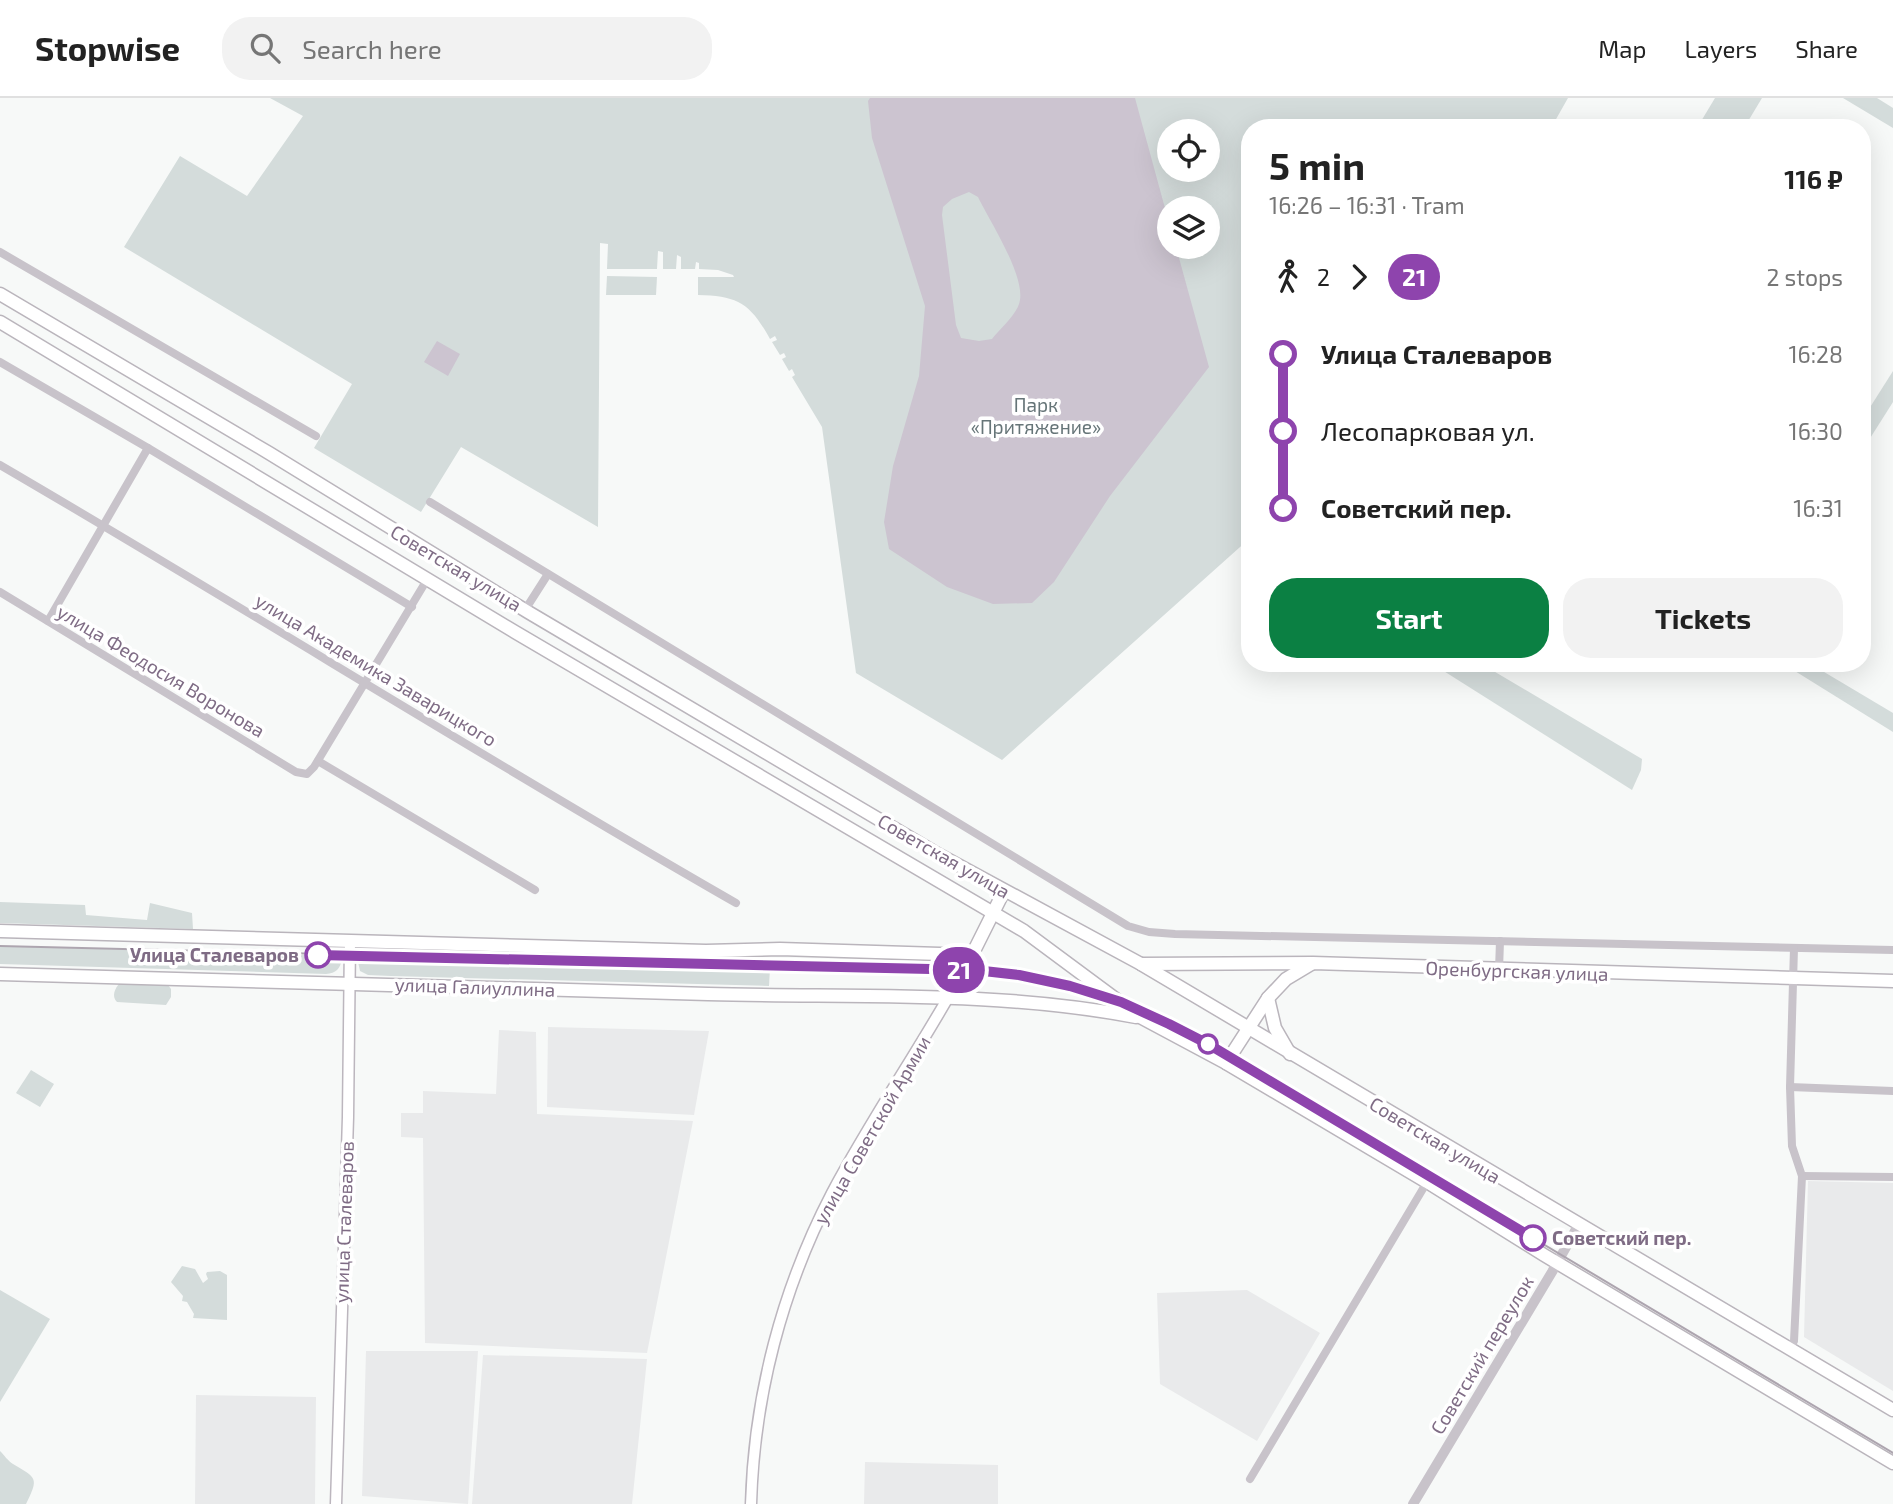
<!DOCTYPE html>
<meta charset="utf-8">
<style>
:root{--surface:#fff;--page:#f2f2f2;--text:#222;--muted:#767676;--line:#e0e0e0;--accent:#0b8043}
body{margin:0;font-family:"Exo 2",sans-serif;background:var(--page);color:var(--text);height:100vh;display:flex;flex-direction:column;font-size:26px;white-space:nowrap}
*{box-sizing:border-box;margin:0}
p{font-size:23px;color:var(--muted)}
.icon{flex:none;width:38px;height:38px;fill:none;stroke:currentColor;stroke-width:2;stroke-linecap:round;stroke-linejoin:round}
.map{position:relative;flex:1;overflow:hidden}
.sheet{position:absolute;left:1241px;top:21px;width:630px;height:553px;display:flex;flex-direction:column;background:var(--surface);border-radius:28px;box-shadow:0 7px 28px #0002}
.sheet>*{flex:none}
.badge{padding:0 14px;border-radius:23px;font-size:24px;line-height:46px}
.tools{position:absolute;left:1157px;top:21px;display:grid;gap:14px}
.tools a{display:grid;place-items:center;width:63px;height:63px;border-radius:50%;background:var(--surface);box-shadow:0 7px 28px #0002;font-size:35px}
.map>.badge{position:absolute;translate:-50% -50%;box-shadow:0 0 0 4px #fff}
.legs{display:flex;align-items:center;gap:10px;height:77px;padding:0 28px;font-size:23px}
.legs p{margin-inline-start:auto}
.head{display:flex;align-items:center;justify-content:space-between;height:119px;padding:0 28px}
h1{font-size:38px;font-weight:700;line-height:52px}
.action{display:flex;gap:14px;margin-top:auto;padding:14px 28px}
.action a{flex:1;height:80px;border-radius:28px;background:var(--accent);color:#fff;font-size:28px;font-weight:700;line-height:80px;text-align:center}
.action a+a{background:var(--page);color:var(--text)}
ul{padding:0 28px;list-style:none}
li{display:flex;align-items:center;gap:24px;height:77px;font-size:26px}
li i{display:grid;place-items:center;width:10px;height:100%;margin:0 9px;background:currentColor}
li i::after{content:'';width:18px;height:18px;margin:-9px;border:5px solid;border-radius:50%;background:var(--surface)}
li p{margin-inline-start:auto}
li:first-child i{background:linear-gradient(#0000 50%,currentColor 0)}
li:last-child i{background:linear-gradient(currentColor 50%,#0000 0)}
header{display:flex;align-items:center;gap:42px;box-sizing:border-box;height:98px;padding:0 35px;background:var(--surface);border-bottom:2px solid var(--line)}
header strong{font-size:33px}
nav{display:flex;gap:38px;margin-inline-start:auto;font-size:24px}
.search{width:490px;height:63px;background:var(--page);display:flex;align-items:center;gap:18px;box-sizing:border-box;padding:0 24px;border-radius:28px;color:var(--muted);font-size:26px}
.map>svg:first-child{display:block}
</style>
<header>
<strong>Stopwise</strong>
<div class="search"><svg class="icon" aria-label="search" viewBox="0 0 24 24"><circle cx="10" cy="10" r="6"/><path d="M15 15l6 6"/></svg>Search here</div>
<nav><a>Map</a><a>Layers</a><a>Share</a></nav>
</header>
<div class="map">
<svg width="1893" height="1406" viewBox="0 0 1893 1406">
<rect width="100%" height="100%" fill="#f7f9f8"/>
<!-- built -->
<g fill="#e9eaeb">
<polygon points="548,929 709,933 694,1017 547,1009"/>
<polygon points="499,932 536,934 537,1016 693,1023 647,1255 425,1245 423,1040 401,1039 401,1015 423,1015 423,993 496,996"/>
<polygon points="1808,1083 1893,1085 1893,1293 1804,1239"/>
<polygon points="1247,1192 1320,1235 1257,1343 1160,1286 1157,1195"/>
<polygon points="366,1253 478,1253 468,1406 362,1398"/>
<polygon points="483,1257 647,1261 632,1406 472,1406"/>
<polygon points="196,1297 316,1299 315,1406 195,1406"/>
<polygon points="865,1364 998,1367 998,1406 864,1406"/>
</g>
<!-- green -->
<g fill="#d4dcdb" fill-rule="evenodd">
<path d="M270 0H1568L1551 30H1250L1249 441 1002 662 856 575 822 329 792 279 795 277 792 271 789 273 782 261 786 259 784 255 780 257 772 244 777 242 775 238 770 241C750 205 738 198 698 197V179H734L733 177 718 172 699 171V165L696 164 695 171H681V159L677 157 676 171H663V154L658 153 657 171H607L608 146 600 145 598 429 461 349 421 414 314 350 352 286 124 149 180 58 247 98 303 18ZM1169 33H1208V72H1169ZM1169 110H1208V149H1169Z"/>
<polygon points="1715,0 1762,0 1744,30 1697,30"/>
<polygon points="1843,0 1877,0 1893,10 1893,30"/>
<polygon points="607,178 657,179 656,197 606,197"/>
<polygon points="1893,273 1893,304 1862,353 1862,322"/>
<polygon points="1431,565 1480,565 1642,661 1641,672 1632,692"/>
<polygon points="1782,565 1809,565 1893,615 1893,634"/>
<polygon points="0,804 85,807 86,817 147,822 150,805 192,815 193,831 0,825"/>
<path d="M0 848 340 858 342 861C340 871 336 875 326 876L0 866Z"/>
<polygon points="357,859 770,870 769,888 391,878 368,877 360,873"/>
<path d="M120 885 168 887 171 891V899L166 907 117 904C111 898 115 890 120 885Z"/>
<polygon points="31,972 54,986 40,1009 16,995"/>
<polygon points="182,1168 195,1171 203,1185 208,1181 206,1176 207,1174 220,1173 227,1177 227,1222 193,1220 194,1216 187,1204 182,1203 183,1198 171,1184"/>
<polygon points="0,1192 50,1221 0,1304"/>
<path d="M0 1353C4 1357 8 1363 13 1366 37 1380 39 1380 26 1406H0Z"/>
</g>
<!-- water -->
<g fill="#ccc4d0" fill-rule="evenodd">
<path d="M870 0H1135L1169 125V149H1176L1209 269 1110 398 1054 484 1032 505 993 506 947 489 889 451 884 424 893 368 919 278 925 208 872 40 868 3ZM969 94 978 99C989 122 1028 181 1019 206 1015 218 1000 231 992 241L979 243 961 240 956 227 942 117 943 109 952 101Z"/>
<polygon points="437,243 460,256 448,278 424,264"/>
</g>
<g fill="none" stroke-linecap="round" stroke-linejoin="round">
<defs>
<g id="secondary">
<polyline points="336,1406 348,1019 350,843"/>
<path d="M751 1406C754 1298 782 1191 832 1095 875 1014 929 938 972 857"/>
</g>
<g id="primary">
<polyline points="0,196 269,355 528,514 934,754 1141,866 1893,1312"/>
<polyline points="0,224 515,534 1024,833 1140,919 1226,965 1427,1084 1544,1157 1893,1365"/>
<polyline points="0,833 706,853 780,851 972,857 1004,793"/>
<polyline points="1141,866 1313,865 1893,883"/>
<path d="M0 876C236 882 472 890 708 896 850 900 995 892 1136 919"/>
<polyline points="1268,900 1275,930 1290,956"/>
<polyline points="1226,965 1268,900 1286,881 1311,866"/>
</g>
</defs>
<!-- secondary casing -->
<use href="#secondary" stroke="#bcb6be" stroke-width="13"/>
<!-- primary casing -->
<use href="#primary" stroke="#bab5bc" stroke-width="15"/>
<!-- minor -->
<g stroke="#c8c3ca" stroke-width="8">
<polyline points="0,154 316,338"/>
<polyline points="0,264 148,350"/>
<path d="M0 367C247 511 488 663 736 805"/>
<polyline points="430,404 1128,828 1149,834 1175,836 1893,852"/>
<polyline points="0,494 296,674 307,676 314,669 428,480"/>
<polyline points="525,512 548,476"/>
<polyline points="48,523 148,350 412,509"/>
<polyline points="318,663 535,792"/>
<polyline points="1499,872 1500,843"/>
<polyline points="1790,989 1893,993"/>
<polyline points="1802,1078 1893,1079"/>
<polyline points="1790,1250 1794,1243 1802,1078 1792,1048 1790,989 1794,850"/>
<polyline points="1250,1381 1427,1084"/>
</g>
<!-- tertiary -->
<polyline stroke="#c8c3ca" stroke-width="10" points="1413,1406 1552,1174 1579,1126"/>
<!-- secondary -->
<use href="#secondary" stroke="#fff" stroke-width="10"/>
<!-- primary -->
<use href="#primary" stroke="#fff" stroke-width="12"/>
<!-- tram -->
<polyline stroke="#ada5af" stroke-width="2" points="0,848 975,872 1019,877 1070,888 1121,904 1169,926 1208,946 1893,1355"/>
</g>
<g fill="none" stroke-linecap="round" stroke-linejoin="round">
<defs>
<polyline id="line-1" points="318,857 975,872 1019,877 1070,888 1121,904 1169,926 1208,946 1533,1140"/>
</defs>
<!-- line-1 casing -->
<use href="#line-1" stroke="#fff" stroke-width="16"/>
<!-- line-1 -->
<use href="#line-1" stroke="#8e44ad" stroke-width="10"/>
</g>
<!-- markers -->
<g fill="#fff" stroke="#8e44ad" stroke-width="3.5">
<circle cx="318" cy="857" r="12"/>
<circle cx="1208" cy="946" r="9"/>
<circle cx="1533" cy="1140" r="12"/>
</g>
<g text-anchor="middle" stroke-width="7" stroke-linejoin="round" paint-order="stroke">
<!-- park labels -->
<g font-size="19" fill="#667578" stroke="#fff">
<text x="1036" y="314">Парк<tspan x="1036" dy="22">«Притяжение»</tspan></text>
</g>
<!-- street labels -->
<g font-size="19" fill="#7f6c85" stroke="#fff">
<text transform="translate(456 470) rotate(31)" y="7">Советская улица</text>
<text transform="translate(376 572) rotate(31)" y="7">улица Академика Заварицкого</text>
<text transform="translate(161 573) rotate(31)" y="7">улица Феодосия Воронова</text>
<text transform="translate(944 758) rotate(30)" y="7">Советская улица</text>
<text transform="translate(1517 873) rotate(2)" y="7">Оренбургская улица</text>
<text transform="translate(475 889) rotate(2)" y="7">улица Галиуллина</text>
<text transform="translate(872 1032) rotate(-60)" y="7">улица Советской Армии</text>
<text transform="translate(1435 1042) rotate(31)" y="7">Советская улица</text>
<text transform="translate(344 1124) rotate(-88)" y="7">улица Сталеваров</text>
<text transform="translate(1482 1257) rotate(-59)" y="7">Советский переулок</text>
</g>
<!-- stop labels -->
<g font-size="19" font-weight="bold" fill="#7f6c85" stroke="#fff" text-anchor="end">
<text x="299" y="864">Улица Сталеваров</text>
<text x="1552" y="1147" text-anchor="start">Советский пер.</text>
</g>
</g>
</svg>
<div class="tools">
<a><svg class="icon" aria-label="locate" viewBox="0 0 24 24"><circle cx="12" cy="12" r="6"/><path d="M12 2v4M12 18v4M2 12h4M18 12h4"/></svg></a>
<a><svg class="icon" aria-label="layers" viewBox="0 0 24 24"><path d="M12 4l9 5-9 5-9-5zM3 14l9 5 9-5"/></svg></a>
</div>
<b class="badge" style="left:959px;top:872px;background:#8e44ad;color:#fff">21</b>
<section class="sheet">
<div class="head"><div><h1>5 min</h1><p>16:26 – 16:31 · Tram</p></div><b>116 ₽</b></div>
<div class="legs"><svg class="icon" aria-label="walk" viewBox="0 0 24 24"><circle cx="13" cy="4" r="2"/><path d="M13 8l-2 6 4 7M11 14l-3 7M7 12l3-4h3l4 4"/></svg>2<svg class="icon" aria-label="forward" viewBox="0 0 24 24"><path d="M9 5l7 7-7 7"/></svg><b class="badge" style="background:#8e44ad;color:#fff">21</b><p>2 stops</p></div>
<ul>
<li><i style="color:#8e44ad"></i><b>Улица Сталеваров</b><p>16:28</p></li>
<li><i style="color:#8e44ad"></i><span>Лесопарковая ул.</span><p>16:30</p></li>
<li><i style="color:#8e44ad"></i><b>Советский пер.</b><p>16:31</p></li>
</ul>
<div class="action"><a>Start</a><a>Tickets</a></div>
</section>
</div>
